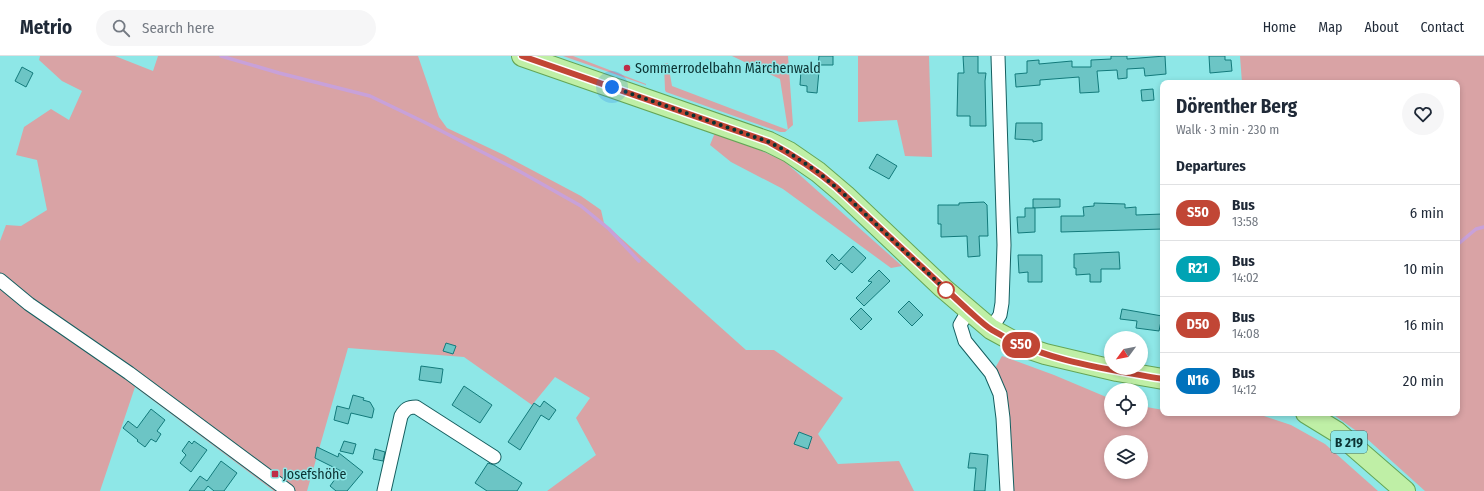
<!DOCTYPE html>
<meta charset="utf-8">
<style>
:root{--surface:#fff;--page:#f6f6f7;--text:#1f2937;--muted:#747a83;--line:#e0e1e3}
body{margin:0;font-family:"Fira Sans Condensed",sans-serif;background:var(--page);color:var(--text);height:100vh;display:flex;flex-direction:column;font-size:15px;white-space:nowrap}
*{box-sizing:border-box;margin:0}
p{font-size:13px;color:var(--muted)}
.icon{flex:none;width:22px;height:22px;fill:none;stroke:currentColor;stroke-width:2;stroke-linecap:round;stroke-linejoin:round}
.map{position:relative;flex:1;overflow:hidden}
.panel{position:absolute;left:1160px;top:24px;width:300px;height:336px;display:flex;flex-direction:column;background:var(--surface);border-radius:8px;box-shadow:0 2px 6px #0003}
.panel>*{flex:none}
.badge{padding:0 8px;border-radius:13px;font-size:14px;line-height:26px}
.needle{width:26px;rotate:238deg}
.fabs{position:absolute;left:1104px;top:275px;display:grid;gap:8px}
.fabs a{display:grid;place-items:center;width:44px;height:44px;border-radius:50%;background:var(--surface);box-shadow:0 2px 6px #0003;font-size:20px}
.you{position:absolute;width:20px;height:20px;margin:-10px;border:3px solid #fff;border-radius:50%;background:#1a73e8;box-shadow:0 0 0 6px #1a73e833}
.map>.badge{position:absolute;translate:-50% -50%;box-shadow:0 0 0 2px #fff}
h2{padding:0 16px;font-size:15px;line-height:36px}
.round{display:grid;place-items:center;flex:none;width:42px;height:42px;border-radius:21px;background:var(--page)}
.summary{display:flex;align-items:center;justify-content:space-between;height:68px;padding:0 16px}
h1{font-size:19px;font-weight:700;line-height:30px}
ul{padding:0;list-style:none}
li{display:flex;align-items:center;gap:12px;height:56px;padding:0 16px;border-top:1px solid var(--line)}
li div{flex:1}
li b{display:block;font-size:15px}
li em{font-style:normal}
li .badge{min-width:44px;font-weight:700;text-align:center}
header{display:flex;align-items:center;gap:24px;box-sizing:border-box;height:56px;padding:0 20px;background:var(--surface);border-bottom:1px solid var(--line)}
header strong{font-size:19px}
nav{display:flex;gap:22px;margin-inline-start:auto;font-size:14px}
.search{width:280px;height:36px;background:var(--page);display:flex;align-items:center;gap:10px;box-sizing:border-box;padding:0 14px;border-radius:22px;color:var(--muted);font-size:15px}
.map>svg:first-child{display:block}
</style>
<header>
<strong>Metrio</strong>
<div class="search"><svg class="icon" aria-label="search" viewBox="0 0 24 24"><circle cx="10" cy="10" r="6"/><path d="M15 15l6 6"/></svg>Search here</div>
<nav><a>Home</a><a>Map</a><a>About</a><a>Contact</a></nav>
</header>
<div class="map">
<svg width="1484" height="435" viewBox="0 0 1484 435">
<rect width="100%" height="100%" fill="#8ee7e7"/>
<!-- green -->
<g fill="#d9a3a5" fill-rule="evenodd">
<polygon points="40,0 115,0 153,15 158,0 418,0 439,61 447,72 504,99 581,140 601,154 604,167 746,294 774,294 843,342 818,378 838,408 899,405 914,435 547,435 596,399 576,362 590,342 555,321 532,349 464,301 348,292 307,435 274,435 135,331 100,435 0,435 0,185 6,169 21,170 47,154 37,104 16,99 24,71 51,53 69,64 82,35 62,25 39,4"/>
<polygon points="563,0 573,0 646,28 646,29"/>
<polygon points="732,0 788,0 793,69 785,76 780,76 666,36 665,34 664,8 668,7 672,30 788,74 780,23"/>
<polygon points="858,0 929,0 932,101 905,100 897,64 858,66"/>
<polygon points="1240,0 1484,0 1484,435 1425,435 1365,381 1331,357 1457,357 1457,27 1242,27"/>
<polygon points="716,74 784,105 902,210 891,212 783,133 731,106 710,89"/>
<path d="M1002 300 1054 319 1111 343V364H1141V350L1163 354V357C1172 357 1182 360 1190 357H1255L1291 369 1325 388 1378 435H1014L1010 362 1004 334 994 314ZM1111 386H1141V416H1111Z"/>
</g>
<g fill="none" stroke-linecap="round" stroke-linejoin="round">
<!-- stream -->
<g stroke="#c8a1d9" stroke-width="3.5">
<polyline points="221,0 279,17 370,40 424,66 519,115 581,150 609,173 639,205"/>
<polyline points="1457,189 1476,173 1484,171"/>
</g>
</g>
<!-- building -->
<g fill="#6cc5c5" stroke="#137a7b">
<polygon points="819,0 833,0 833,9 818,9"/>
<polygon points="963,0 978,0 978,17 986,17 985,25 986,70 970,70 970,60 957,60 958,17 964,17"/>
<polygon points="1111,0 1127,0 1127,3 1165,0 1166,18 1145,20 1144,12 1127,13 1127,22 1118,23 1117,14 1097,15 1099,36 1080,37 1079,21 1040,24 1040,29 1016,31 1015,18 1027,17 1027,5 1039,4 1039,8 1072,5 1072,11 1091,11 1091,4 1111,3"/>
<polygon points="1209,0 1225,0 1225,4 1231,4 1232,15 1210,17"/>
<polygon points="22,11 33,17 26,31 15,25"/>
<polygon points="801,14 819,15 817,37 807,36 807,30 800,29"/>
<polygon points="1153,33 1154,44 1142,45 1141,34"/>
<polygon points="1016,67 1042,67 1042,84 1033,86 1033,84 1015,83"/>
<polygon points="877,98 897,110 889,123 869,112"/>
<polygon points="1033,143 1060,143 1060,151 1033,152"/>
<polygon points="984,146 987,149 988,180 979,180 980,200 968,201 967,180 941,181 941,168 938,168 938,149 959,149 959,147"/>
<polygon points="1094,147 1125,148 1125,152 1136,151 1136,159 1163,158 1163,173 1061,176 1061,160 1084,160 1083,151 1094,150"/>
<polygon points="1025,152 1035,152 1035,176 1018,177 1017,161 1025,161"/>
<polygon points="853,190 866,202 852,217 841,207 835,214 826,205 832,198 839,205"/>
<polygon points="1119,196 1120,213 1101,213 1101,226 1090,226 1090,218 1076,219 1076,212 1074,212 1074,198"/>
<polygon points="1018,199 1042,199 1042,226 1028,226 1028,216 1019,217"/>
<polygon points="879,214 890,225 864,250 856,242 872,226 868,225"/>
<polygon points="909,245 923,259 912,270 898,256"/>
<polygon points="861,252 872,263 861,274 850,263"/>
<polygon points="1122,253 1162,260 1159,275 1136,272 1137,265 1120,263"/>
<polygon points="446,287 456,290 453,298 443,295"/>
<polygon points="421,310 443,313 441,327 419,324"/>
<polygon points="464,330 492,349 480,367 452,349"/>
<polygon points="353,339 364,342 363,344 370,346 374,353 372,362 351,357 348,368 334,364 337,350 349,353"/>
<polygon points="544,345 556,354 549,364 541,359 520,394 508,386 534,347 540,351"/>
<polygon points="151,353 165,364 157,375 161,378 156,386 151,383 145,391 137,385 138,384 123,372 128,365 137,372"/>
<polygon points="799,376 812,381 808,393 794,388"/>
<polygon points="189,385 192,388 194,385 207,394 191,416 180,407 186,399 182,395"/>
<polygon points="344,385 356,388 353,398 340,395"/>
<polygon points="317,391 338,401 339,397 363,416 347,435 336,435 330,430 341,415 315,402"/>
<polygon points="375,393 385,396 383,405 373,403"/>
<polygon points="970,397 988,399 985,435 974,435 976,412 968,412"/>
<polygon points="221,405 237,417 224,435 214,435 208,430 204,435 189,435 200,420 207,425"/>
<polygon points="488,407 494,409 522,427 517,435 487,435 475,427"/>
</g>
<g fill="none" stroke-linecap="round" stroke-linejoin="round">
<defs>
<g id="street">
<polyline points="0,224 29,248 129,317 288,435"/>
<polyline points="968,255 960,269 965,285 991,317 1000,338 1003,362 1007,435"/>
<polyline points="991,273 1000,259 1002,247 1004,189 998,0"/>
<path d="M384 435 401 360C405 353 408 351 416 351L494 401"/>
</g>
<g id="primary">
<polyline points="522,0 769,86 789,96 818,116 845,139 943,232 991,273 1024,291 1045,298 1117,315 1163,323"/>
<polyline points="1306,357 1337,376 1405,435"/>
</g>
</defs>
<!-- street casing -->
<use href="#street" stroke="#155f60" stroke-width="15"/>
<!-- primary casing -->
<use href="#primary" stroke="#64a656" stroke-width="22"/>
<!-- street -->
<use href="#street" stroke="#fff" stroke-width="13"/>
<!-- primary -->
<use href="#primary" stroke="#bfefa6" stroke-width="20"/>
</g>
<g fill="none" stroke-linecap="round" stroke-linejoin="round">
<defs>
<path id="line" d="M522 0 769 86C793 99 815 113 836 131L968 254C976 261 984 269 992 274 1043 305 1105 313 1163 323"/>
</defs>
<!-- line casing -->
<use href="#line" stroke="#fff" stroke-width="9"/>
<!-- line -->
<use href="#line" stroke="#c14635" stroke-width="6"/>
<!-- walk -->
<polyline stroke="#0a3232" stroke-width="4" stroke-dasharray="0 7.2" points="612,31 769,86 788,96 818,116 845,139 946,234"/>
</g>
<!-- markers -->
<g fill="#be2d48" stroke="#8ee7e7" stroke-width="1.5">
<circle cx="627" cy="12" r="4"/>
<rect x="271" y="414" width="8" height="8" rx="2"/>
</g>
<circle fill="#fff" stroke="#c14635" stroke-width="2" cx="946" cy="234" r="8"/>
<g text-anchor="middle" stroke-width="3" stroke-linejoin="round" paint-order="stroke">
<!-- shield labels -->
<rect fill="#8ee7e7" stroke="#326868" stroke-width="1" x="1331" y="375" width="36" height="22" rx="3"/>
<g font-size="13" font-weight="bold" fill="#0a3232">
<text x="1349" y="391">B 219</text>
</g>
<!-- poi labels -->
<g font-size="14" fill="#0a3232" stroke="#8ee7e7" text-anchor="start">
<text x="635" y="17">Sommerrodelbahn Märchenwald</text>
<text x="283" y="423">Josefshöhe</text>
</g>
</g>
</svg>
<div class="fabs">
<a><svg class="needle" viewBox="-14 -14 28 28"><path d="M0-13l5 13h-10z" fill="#e53935"/><path d="M0 13l5-13h-10z" fill="#747a83"/></svg></a>
<a><svg class="icon" aria-label="locate" viewBox="0 0 24 24"><circle cx="12" cy="12" r="6"/><path d="M12 2v4M12 18v4M2 12h4M18 12h4"/></svg></a>
<a><svg class="icon" aria-label="layers" viewBox="0 0 24 24"><path d="M12 4l9 5-9 5-9-5zM3 14l9 5 9-5"/></svg></a>
</div>
<div class="you" style="left:612px;top:31px"></div>
<b class="badge" style="left:1021px;top:289px;background:#c14635;color:#fff">S50</b>
<section class="panel">
<div class="summary"><div><h1>Dörenther Berg</h1><p>Walk · 3 min · 230 m</p></div><a class="round"><svg class="icon" aria-label="heart" viewBox="0 0 24 24"><path d="M12 20l-8-8c-3-5 5-10 8-4 3-6 11-1 8 4z"/></svg></a></div>
<h2>Departures</h2>
<ul>
<li><span class="badge" style="background:#c14635;color:#fff">S50</span><div><b>Bus</b><p>13:58</p></div><em>6 min</em></li>
<li><span class="badge" style="background:#00a3b4;color:#fff">R21</span><div><b>Bus</b><p>14:02</p></div><em>10 min</em></li>
<li><span class="badge" style="background:#c14635;color:#fff">D50</span><div><b>Bus</b><p>14:08</p></div><em>16 min</em></li>
<li><span class="badge" style="background:#0072bc;color:#fff">N16</span><div><b>Bus</b><p>14:12</p></div><em>20 min</em></li>
</ul>
</section>
</div>
